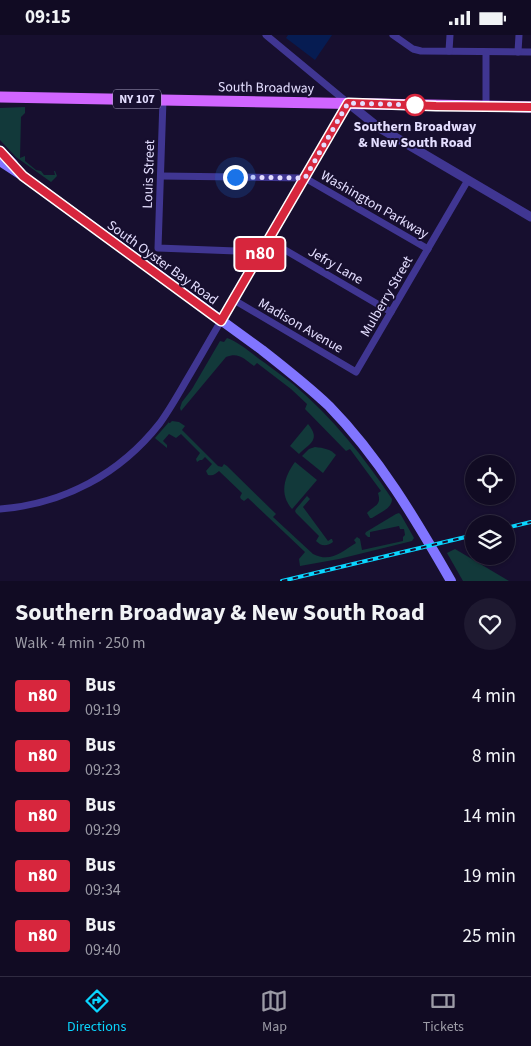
<!DOCTYPE html>
<meta charset="utf-8">
<style>
:root{--surface:#110b23;--page:#1e1930;--text:#f1f3f6;--muted:#9c9ba6;--line:#302b41;--accent:#0ad6ff}
body{margin:0;font-family:"Source Sans 3",sans-serif;background:var(--page);color:var(--text);height:100vh;display:flex;flex-direction:column;font-size:19px;white-space:nowrap}
*{box-sizing:border-box;margin:0}
p{font-size:16px;color:var(--muted)}
.icon{flex:none;width:28px;height:28px;fill:none;stroke:currentColor;stroke-width:2;stroke-linecap:round;stroke-linejoin:round}
.map{position:relative;height:546px;overflow:hidden}
.side{display:flex;flex-direction:column;background:var(--surface);flex:1}
.side>*{flex:none}
.badge{padding:0 10px;border-radius:4px;font-size:18px;line-height:32px}
.fabs{position:absolute;left:465px;top:420px;display:grid;gap:10px}
.fabs a{display:grid;place-items:center;width:50px;height:50px;border-radius:50%;background:var(--surface);box-shadow:0 1px 4px #0004,0 0 0 1px var(--line);font-size:25px}
.you{position:absolute;width:25px;height:25px;margin:-12px;border:4px solid #fff;border-radius:50%;background:#1a73e8;box-shadow:0 0 0 8px #1a73e833}
.map>.badge{position:absolute;translate:-50% -50%;box-shadow:0 0 0 2px #fff}
.round{display:grid;place-items:center;flex:none;width:52px;height:52px;border-radius:26px;background:var(--page)}
.summary{display:flex;align-items:center;justify-content:space-between;height:85px;padding:0 15px}
h1{font-size:24px;font-weight:700;line-height:38px}
ul{padding:0;list-style:none}
li{display:flex;align-items:center;gap:15px;height:60px;padding:0 15px}
li div{flex:1}
li b{display:block;font-size:19px}
li em{font-style:normal}
li .badge{min-width:55px;font-weight:700;text-align:center}
.status{display:flex;justify-content:space-between;align-items:center;height:35px;padding:0 25px;background:var(--surface);direction:ltr}
.status svg{height:14px;fill:currentColor}
.dock{display:flex;justify-content:space-around;align-items:center;height:70px;border-top:1px solid var(--line);background:var(--surface);font-size:14px;color:var(--muted)}
.dock a{display:grid;justify-items:center;gap:2px}
.dock .active{color:var(--accent)}
.map>svg:first-child{display:block}
</style>
<div class="status"><b>09:15</b><svg viewBox="0 0 49 12"><path d="M0 12V9h3v3zM5 12V6h3v6zM10 12V3h3v9zM15 12V0h3v12zM26 1h20v11H26zM47 4h2v5h-2z"/></svg></div>
<div class="map">
<svg width="531" height="546" viewBox="0 0 531 546">
<rect width="100%" height="100%" fill="#170f2f"/>
<!-- green -->
<g fill="#12393a">
<polygon points="25,72 25,78 21,82 20,123 25,121 25,126 36,135 41,136 44,140 55,140 54,136 55,136 57,141 51,147 16,122 0,105 0,73"/>
<path d="M227 303C241 308 253 320 265 328 274 335 284 342 293 349 332 382 364 422 392 464 392 474 379 478 372 483H370L367 478C374 470 382 471 378 458L381 456 350 414 346 416 305 374 307 369 291 354 257 328 254 331C244 324 239 317 226 322L181 376 180 373 182 367 192 354 220 306 224 307Z"/>
<path d="M172 386 179 387 185 391 182 395 218 431 222 432 224 429 227 431 275 478 276 479 273 482 313 519C331 528 341 517 356 508L354 505 357 502 360 504 362 515 403 506V502L405 500 404 494H400L399 491 370 497V502H368L365 499 366 497 396 479 399 478 401 480 414 503 412 506 339 524 300 531 299 524 305 517 248 463 244 466 241 464 240 462 242 458 219 436C215 439 214 441 208 440L206 436 212 429 205 422 202 425H200L197 427 196 424 200 418 181 399 176 403 169 399 163 406 167 410V413L156 404 155 403 169 387V388H170Z"/>
<path d="M308 389C321 405 310 408 299 419L290 411Z"/>
<path d="M315 412C324 413 330 414 336 420L323 438 302 421 309 414Z"/>
<path d="M295 427 317 445 293 473 292 474C279 459 284 442 295 427Z"/>
<path d="M307 461 310 464 303 472 328 506 331 504H332L333 507C326 512 321 511 316 506L319 501 296 478 295 476 296 474Z"/>
<polygon points="455,514 509,546 463,546 447,518"/>
</g>
<!-- water -->
<polygon fill="#061c52" points="288,0 332,0 315,25 286,3"/>
<g fill="none" stroke-linecap="round" stroke-linejoin="round">
<!-- minor -->
<g stroke="#403692" stroke-width="7">
<polyline points="266,0 348,68"/>
<polyline points="393,0 413,14 421,16 531,17"/>
<polyline points="449,16 450,0"/>
<polyline points="486,17 486,71"/>
<polyline points="518,17 519,0"/>
<polyline points="163,65 158,213 262,217"/>
<polyline points="161,141 305,143 428,214"/>
<polyline points="268,205 391,277"/>
<polyline points="234,265 356,337 468,145"/>
<path d="M0 474C64 469 120 439 160 388 170 374 178 360 186 346 198 326 209 306 221 286"/>
</g>
<!-- tertiary -->
<polyline stroke="#403692" stroke-width="9" points="221,286 348,68 378,92 531,182"/>
<!-- secondary -->
<g stroke="#8175ff" stroke-width="10">
<polyline points="0,116 13,129"/>
<path d="M0 126 23 141 262 315C285 333 308 351 329 371 379 422 416 485 451 546"/>
</g>
<!-- primary -->
<polyline stroke="#d065ff" stroke-width="11" points="0,62 531,72"/>
<defs>
<g id="rail">
<polyline points="506,493 531,487"/>
<polyline points="282,546 474,500"/>
</g>
</defs>
<!-- rail casing -->
<use href="#rail" stroke="#0ad6ff" stroke-width="4"/>
<!-- rail -->
<use href="#rail" stroke="#170f2f" stroke-width="2" stroke-dasharray="5.5" stroke-linecap="butt"/>
</g>
<g fill="none" stroke-linecap="round" stroke-linejoin="round">
<defs>
<polyline id="line" points="0,116 23,141 221,286 348,68 436,71 531,72"/>
</defs>
<!-- line casing -->
<use href="#line" stroke="#fff" stroke-width="11"/>
<!-- line -->
<use href="#line" stroke="#d7263d" stroke-width="8"/>
<!-- walk -->
<polyline stroke="#e4deff" stroke-width="5" stroke-dasharray="0 9" points="235,142 305,143 348,68 415,70"/>
</g>
<!-- markers -->
<circle fill="#fff" stroke="#d7263d" stroke-width="2.5" cx="415" cy="70" r="10"/>
<g text-anchor="middle" stroke-width="4" stroke-linejoin="round" paint-order="stroke">
<!-- shield labels -->
<rect fill="#170f2f" stroke="#a6a0c1" stroke-width="1" x="113" y="54.5" width="48" height="19" rx="4"/>
<g font-size="12" font-weight="bold" fill="#e4deff">
<text x="137" y="68">NY 107</text>
</g>
<!-- street labels -->
<g font-size="14" fill="#e4deff" stroke="#170f2f">
<text transform="translate(266 52) rotate(1)" y="5">South Broadway</text>
<text transform="translate(148 139) rotate(-88)" y="5">Louis Street</text>
<text transform="translate(375 169) rotate(30)" y="5">Washington Parkway</text>
<text transform="translate(163 227) rotate(36)" y="5">South Oyster Bay Road</text>
<text transform="translate(336 230) rotate(30)" y="5">Jefry Lane</text>
<text transform="translate(386 261) rotate(-60)" y="5">Mulberry Street</text>
<text transform="translate(301 290) rotate(30)" y="5">Madison Avenue</text>
</g>
<!-- stop labels -->
<g font-size="14" font-weight="bold" fill="#e4deff" stroke="#170f2f">
<text x="415" y="96">Southern Broadway<tspan x="415" dy="16">&amp; New South Road</tspan></text>
</g>
</g>
</svg>
<div class="fabs">
<a><svg class="icon" aria-label="locate" viewBox="0 0 24 24"><circle cx="12" cy="12" r="6"/><path d="M12 2v4M12 18v4M2 12h4M18 12h4"/></svg></a>
<a><svg class="icon" aria-label="layers" viewBox="0 0 24 24"><path d="M12 4l9 5-9 5-9-5zM3 14l9 5 9-5"/></svg></a>
</div>
<div class="you" style="left:235px;top:142px"></div>
<b class="badge" style="left:260px;top:219px;background:#d7263d;color:#fff">n80</b>
</div>
<section class="side">
<div class="summary"><div><h1>Southern Broadway &amp; New South Road</h1><p>Walk · 4 min · 250 m</p></div><a class="round"><svg class="icon" aria-label="heart" viewBox="0 0 24 24"><path d="M12 20l-8-8c-3-5 5-10 8-4 3-6 11-1 8 4z"/></svg></a></div>
<ul>
<li><span class="badge" style="background:#d7263d;color:#fff">n80</span><div><b>Bus</b><p>09:19</p></div><em>4 min</em></li>
<li><span class="badge" style="background:#d7263d;color:#fff">n80</span><div><b>Bus</b><p>09:23</p></div><em>8 min</em></li>
<li><span class="badge" style="background:#d7263d;color:#fff">n80</span><div><b>Bus</b><p>09:29</p></div><em>14 min</em></li>
<li><span class="badge" style="background:#d7263d;color:#fff">n80</span><div><b>Bus</b><p>09:34</p></div><em>19 min</em></li>
<li><span class="badge" style="background:#d7263d;color:#fff">n80</span><div><b>Bus</b><p>09:40</p></div><em>25 min</em></li>
</ul>
</section>
<nav class="dock">
<a class="active"><svg class="icon" aria-label="directions" viewBox="0 0 24 24"><path d="M12 3l9 9-9 9-9-9zM9 14v-3h6M13 9l2 2-2 2"/></svg>Directions</a>
<a><svg class="icon" aria-label="map" viewBox="0 0 24 24"><path d="M3 6l6-2 6 2 6-2v14l-6 2-6-2-6 2zM9 4v14M15 6v14"/></svg>Map</a>
<a><svg class="icon" aria-label="tickets" viewBox="0 0 24 24"><path d="M3 7h18v10H3zM15 7v10"/></svg>Tickets</a>
</nav>
